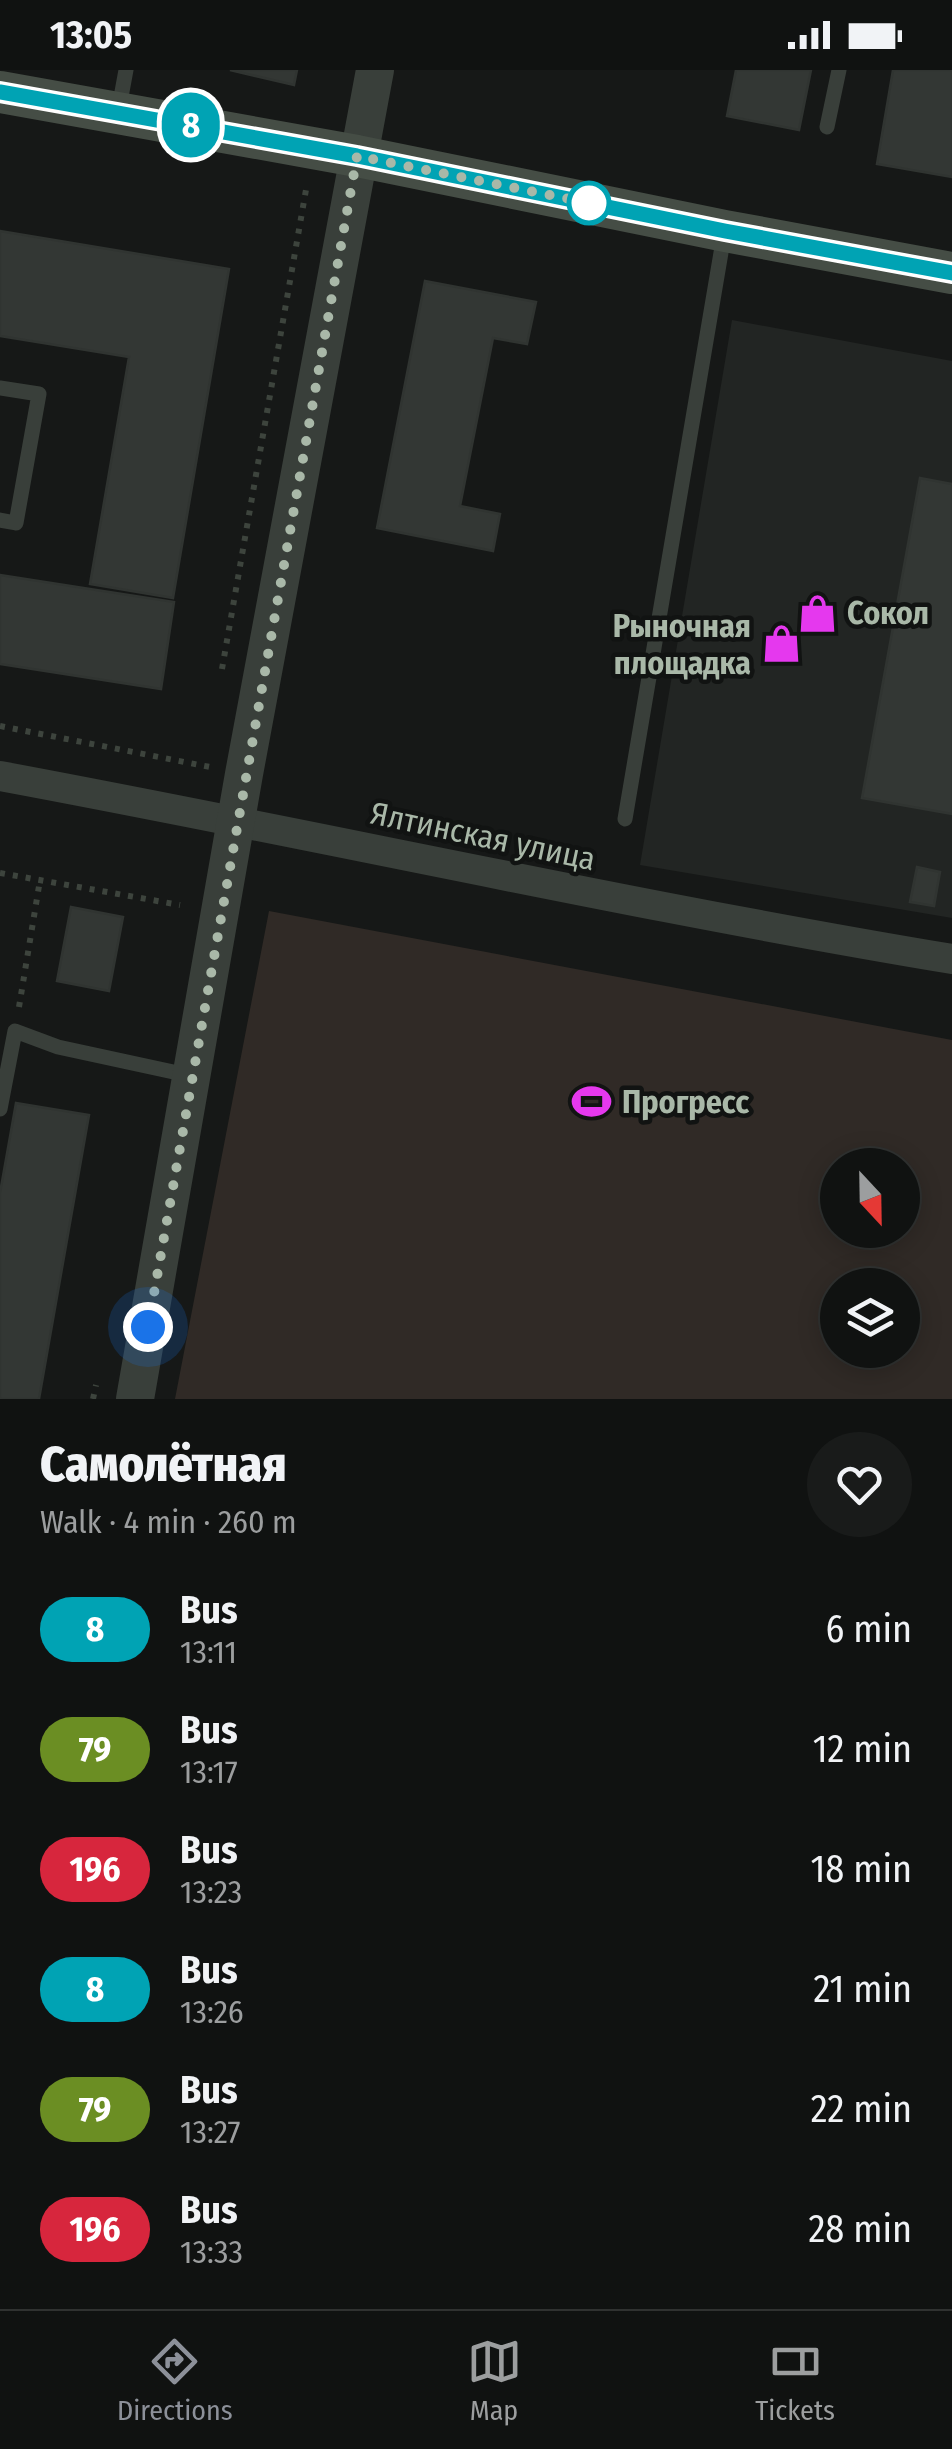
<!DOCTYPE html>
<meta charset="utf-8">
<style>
:root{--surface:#101211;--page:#191b1a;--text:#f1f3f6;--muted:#9c9e9f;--line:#303231;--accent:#8c9099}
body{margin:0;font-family:"Fira Sans Condensed",sans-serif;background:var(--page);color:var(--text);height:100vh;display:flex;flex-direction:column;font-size:38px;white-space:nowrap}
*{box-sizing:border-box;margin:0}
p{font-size:32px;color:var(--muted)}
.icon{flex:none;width:55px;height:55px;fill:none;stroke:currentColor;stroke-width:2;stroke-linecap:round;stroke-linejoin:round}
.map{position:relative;height:1329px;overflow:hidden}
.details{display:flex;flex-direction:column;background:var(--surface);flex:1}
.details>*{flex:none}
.badge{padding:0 20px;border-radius:32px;font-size:35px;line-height:65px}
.needle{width:65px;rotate:158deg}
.fabs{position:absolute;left:820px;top:1078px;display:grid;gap:20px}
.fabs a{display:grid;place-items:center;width:100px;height:100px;border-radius:50%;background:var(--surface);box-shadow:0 5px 25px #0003,0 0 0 2px var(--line);font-size:50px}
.you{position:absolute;width:50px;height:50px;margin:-25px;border:8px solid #fff;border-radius:50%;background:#1a73e8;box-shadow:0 0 0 15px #1a73e833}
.map>.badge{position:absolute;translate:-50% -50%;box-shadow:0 0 0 5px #fff}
.round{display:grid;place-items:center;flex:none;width:105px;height:105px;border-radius:52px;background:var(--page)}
.head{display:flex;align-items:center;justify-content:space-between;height:170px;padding:0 40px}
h1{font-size:48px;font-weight:800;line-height:75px}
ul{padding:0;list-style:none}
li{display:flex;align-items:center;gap:30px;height:120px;padding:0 40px}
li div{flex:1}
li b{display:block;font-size:38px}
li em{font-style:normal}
li .badge{min-width:110px;font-weight:700;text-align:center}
.status{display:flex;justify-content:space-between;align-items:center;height:70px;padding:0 50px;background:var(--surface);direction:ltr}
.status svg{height:28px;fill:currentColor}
.tab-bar{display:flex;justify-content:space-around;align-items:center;height:140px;border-top:2px solid var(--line);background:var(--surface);font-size:28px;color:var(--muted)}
.tab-bar a{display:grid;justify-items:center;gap:5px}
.tab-bar .on{color:var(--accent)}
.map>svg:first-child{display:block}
</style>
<div class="status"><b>13:05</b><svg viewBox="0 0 49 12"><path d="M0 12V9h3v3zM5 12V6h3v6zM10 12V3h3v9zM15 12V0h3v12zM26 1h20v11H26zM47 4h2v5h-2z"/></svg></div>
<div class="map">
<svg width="952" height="1329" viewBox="0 0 952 1329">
<rect width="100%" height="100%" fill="#161817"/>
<!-- built -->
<polygon fill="#222523" points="732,250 952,291 952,848 640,795"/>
<!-- green -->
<path fill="#302a26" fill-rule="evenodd" d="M269 841 952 970V1329H175ZM838 1095H902V1160H838ZM838 1215H902V1280H838Z"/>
<!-- building -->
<g fill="#333734" stroke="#303431" stroke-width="2.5">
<polygon points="230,0 297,0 294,15"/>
<polygon points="736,0 811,0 799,60 727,46"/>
<polygon points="893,0 952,0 952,107 877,94"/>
<polygon points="0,161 229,199 173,528 90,514 129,287 0,266"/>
<polygon points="425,211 536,232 527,274 493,268 460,436 500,444 493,481 377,458"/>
<polygon points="920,408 952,414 952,744 862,728"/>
<polygon points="0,505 174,532 161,619 0,594"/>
<polygon points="917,797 940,802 934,836 910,832"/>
<polygon points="71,837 123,847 109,921 57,911"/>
<polygon points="16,1033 89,1045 39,1329 0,1329 0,1123"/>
</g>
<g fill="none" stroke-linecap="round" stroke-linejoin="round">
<!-- path -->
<g stroke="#3d443d" stroke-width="6" stroke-dasharray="5 8" stroke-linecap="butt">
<polyline points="222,599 307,114"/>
<polyline points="0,656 210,697"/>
<polyline points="0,803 180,835"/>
<polyline points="19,937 40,810"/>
<polyline points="93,1329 96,1315"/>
</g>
<!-- service -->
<g stroke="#393f3a" stroke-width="15">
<polyline points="119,38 126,0"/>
<polyline points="827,57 839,0"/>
<polyline points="0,318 39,324 16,453 0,450"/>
<polyline points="625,749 724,165"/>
<polyline points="0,1039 15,961 58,977 192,1006"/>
</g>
<!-- minor -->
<path stroke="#393f3a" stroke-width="30" d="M0 706C318 765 633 836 952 889"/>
<!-- tertiary -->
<polyline stroke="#393f3a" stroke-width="38" points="135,1329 244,704 375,0"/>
<!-- secondary -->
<polyline stroke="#454d45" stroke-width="42" points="0,22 357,86 725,161 952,203"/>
</g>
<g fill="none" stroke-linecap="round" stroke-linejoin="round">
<defs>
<polyline id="line" points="0,22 357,86 725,161 952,203"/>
</defs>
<!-- line casing -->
<use href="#line" stroke="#fff" stroke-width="22"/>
<!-- line -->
<use href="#line" stroke="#00a3b4" stroke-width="15"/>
<!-- walk -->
<polyline stroke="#a9b8a8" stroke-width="10" stroke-dasharray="0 18" points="148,1257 357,86 589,133"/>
</g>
<!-- icons -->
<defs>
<symbol id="shop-bare" viewBox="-9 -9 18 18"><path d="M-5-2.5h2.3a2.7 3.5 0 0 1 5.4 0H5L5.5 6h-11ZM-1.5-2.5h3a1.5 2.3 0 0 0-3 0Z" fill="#e538ee" stroke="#111312" stroke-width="2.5" paint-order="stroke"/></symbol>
<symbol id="stadium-bare" viewBox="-9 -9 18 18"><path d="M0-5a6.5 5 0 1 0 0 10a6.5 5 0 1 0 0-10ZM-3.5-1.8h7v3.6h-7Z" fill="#e538ee" stroke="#111312" stroke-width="2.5" paint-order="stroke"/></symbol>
</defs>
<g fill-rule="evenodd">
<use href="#shop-bare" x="790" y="516" width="55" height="55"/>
<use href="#shop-bare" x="754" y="546" width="55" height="55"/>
<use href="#stadium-bare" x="564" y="1004" width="55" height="55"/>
</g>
<!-- markers -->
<circle fill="#fff" stroke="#00a3b4" stroke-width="5" cx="589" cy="133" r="20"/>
<g text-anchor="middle" stroke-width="9" stroke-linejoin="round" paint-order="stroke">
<!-- poi labels -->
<g font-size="32" font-weight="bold" fill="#a9b8a8" stroke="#111312" text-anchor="start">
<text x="847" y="554">Сокол</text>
<text x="751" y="567" text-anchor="end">Рыночная<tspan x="751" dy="37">площадка</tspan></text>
<text x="622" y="1043">Прогресс</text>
</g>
<!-- street labels -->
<g font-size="32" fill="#a9b8a8" stroke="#111312">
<text transform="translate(483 766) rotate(12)" y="11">Ялтинская улица</text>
</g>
</g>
</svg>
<div class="fabs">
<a><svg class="needle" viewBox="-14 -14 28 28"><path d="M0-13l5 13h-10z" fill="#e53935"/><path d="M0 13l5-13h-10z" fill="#9c9e9f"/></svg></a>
<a><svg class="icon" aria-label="layers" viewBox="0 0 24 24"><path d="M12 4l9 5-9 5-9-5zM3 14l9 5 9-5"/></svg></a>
</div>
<div class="you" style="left:148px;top:1257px"></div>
<b class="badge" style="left:191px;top:55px;background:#00a3b4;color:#fff">8</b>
</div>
<section class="details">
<div class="head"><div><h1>Самолётная</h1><p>Walk · 4 min · 260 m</p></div><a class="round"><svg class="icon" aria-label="heart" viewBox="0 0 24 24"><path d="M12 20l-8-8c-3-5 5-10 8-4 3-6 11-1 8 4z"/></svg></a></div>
<ul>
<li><span class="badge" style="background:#00a3b4;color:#fff">8</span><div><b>Bus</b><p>13:11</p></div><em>6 min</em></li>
<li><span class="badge" style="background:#6b8e23;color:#fff">79</span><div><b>Bus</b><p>13:17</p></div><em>12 min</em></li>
<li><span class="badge" style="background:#d7263d;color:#fff">196</span><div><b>Bus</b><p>13:23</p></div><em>18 min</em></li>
<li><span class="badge" style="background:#00a3b4;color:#fff">8</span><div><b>Bus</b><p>13:26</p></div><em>21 min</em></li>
<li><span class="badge" style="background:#6b8e23;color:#fff">79</span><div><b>Bus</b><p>13:27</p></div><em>22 min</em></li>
<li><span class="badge" style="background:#d7263d;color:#fff">196</span><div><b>Bus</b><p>13:33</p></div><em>28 min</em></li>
</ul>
</section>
<nav class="tab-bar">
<a class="on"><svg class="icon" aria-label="directions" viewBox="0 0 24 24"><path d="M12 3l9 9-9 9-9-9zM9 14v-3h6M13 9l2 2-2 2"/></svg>Directions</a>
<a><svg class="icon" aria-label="map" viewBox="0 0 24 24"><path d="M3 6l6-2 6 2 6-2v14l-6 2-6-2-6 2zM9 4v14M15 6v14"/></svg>Map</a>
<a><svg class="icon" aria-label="tickets" viewBox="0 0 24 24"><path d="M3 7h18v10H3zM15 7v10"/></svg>Tickets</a>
</nav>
